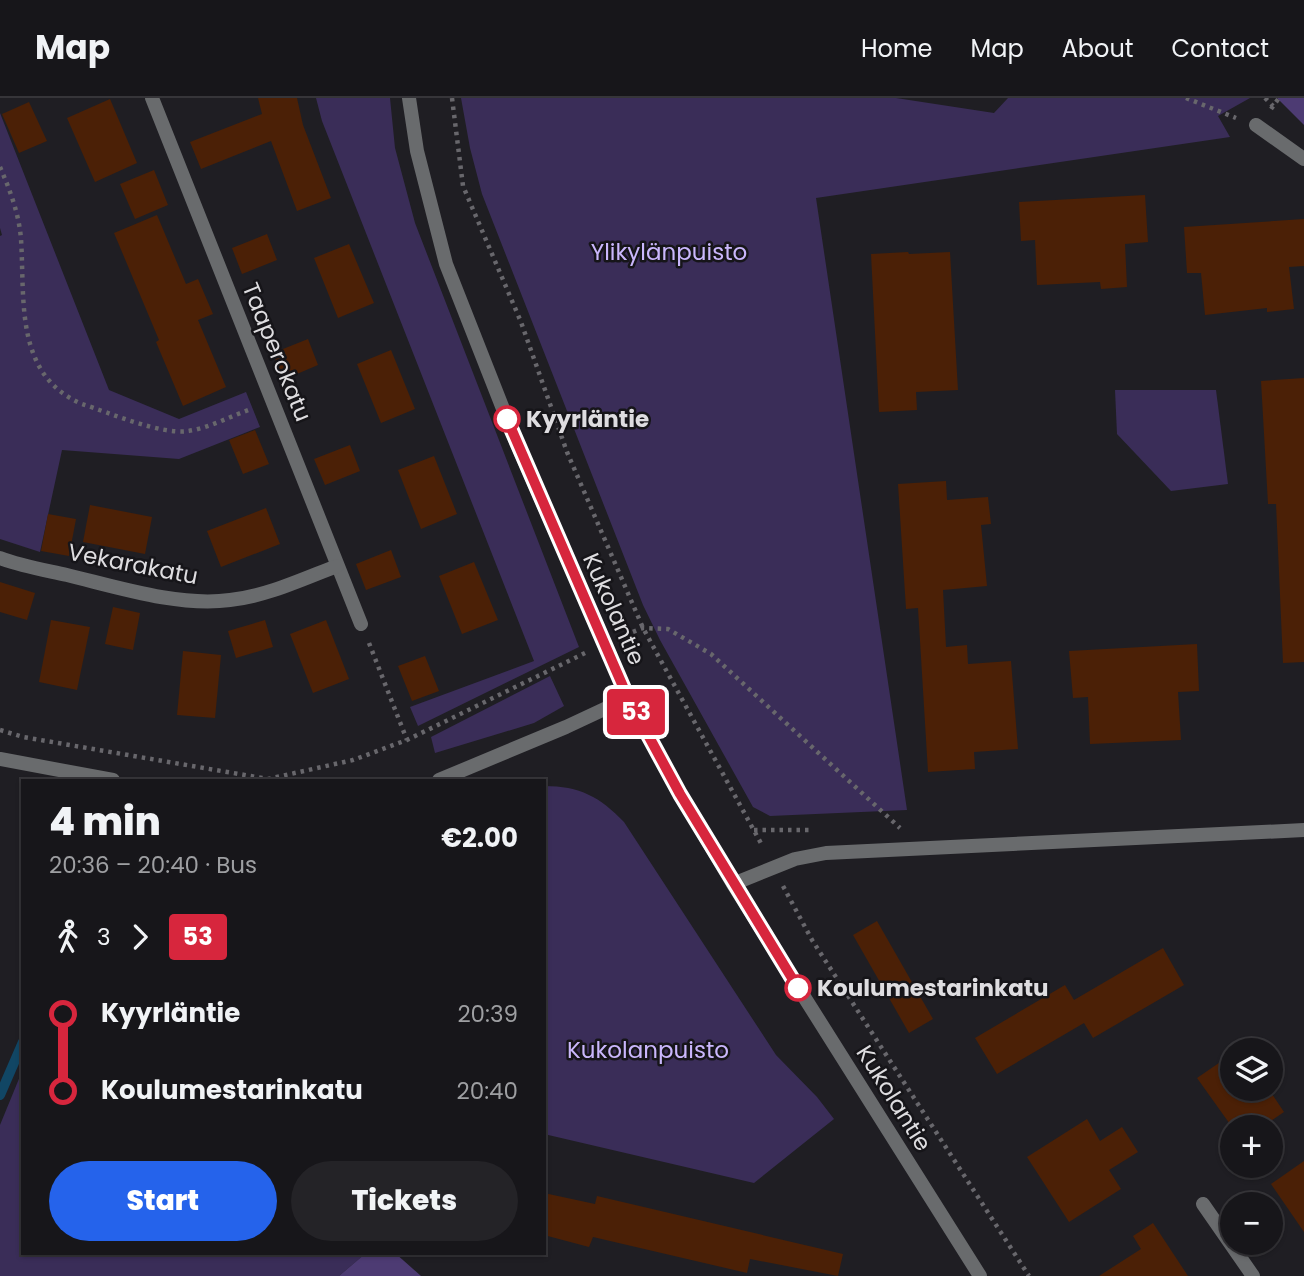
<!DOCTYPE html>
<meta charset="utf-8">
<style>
:root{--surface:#17161a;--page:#242327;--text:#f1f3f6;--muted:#9e9fa2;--line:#363539;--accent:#2563eb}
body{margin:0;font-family:Poppins,sans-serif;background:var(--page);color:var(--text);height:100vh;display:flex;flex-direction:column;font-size:26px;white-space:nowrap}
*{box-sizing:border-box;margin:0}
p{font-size:23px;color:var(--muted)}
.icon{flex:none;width:38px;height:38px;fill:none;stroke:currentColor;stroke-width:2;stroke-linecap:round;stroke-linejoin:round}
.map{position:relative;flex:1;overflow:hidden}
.details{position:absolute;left:21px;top:681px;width:525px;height:476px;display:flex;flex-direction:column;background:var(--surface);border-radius:0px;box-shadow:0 2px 5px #0004,0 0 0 2px var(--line)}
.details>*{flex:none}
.badge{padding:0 14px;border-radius:5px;font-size:24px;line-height:46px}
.buttons{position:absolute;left:1220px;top:940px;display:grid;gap:14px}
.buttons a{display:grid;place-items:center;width:63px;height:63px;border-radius:50%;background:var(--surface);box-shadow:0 2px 5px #0004,0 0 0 2px var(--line);font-size:35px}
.map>.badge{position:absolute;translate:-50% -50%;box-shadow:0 0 0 4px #fff}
.legs{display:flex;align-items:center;gap:10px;height:77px;padding:0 28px;font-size:23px}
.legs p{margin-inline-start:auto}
.head{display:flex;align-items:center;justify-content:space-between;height:119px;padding:0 28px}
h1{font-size:38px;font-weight:800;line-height:52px}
.primary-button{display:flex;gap:14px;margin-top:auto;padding:14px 28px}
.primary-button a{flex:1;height:80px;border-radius:42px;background:var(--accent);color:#fff;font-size:28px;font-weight:800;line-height:80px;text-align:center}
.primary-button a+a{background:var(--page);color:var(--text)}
ul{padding:0 28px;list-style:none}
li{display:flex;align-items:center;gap:24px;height:77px;font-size:26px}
li i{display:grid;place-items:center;width:10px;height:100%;margin:0 9px;background:currentColor}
li i::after{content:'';width:18px;height:18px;margin:-9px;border:5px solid;border-radius:50%;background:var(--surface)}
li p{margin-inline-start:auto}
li:first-child i{background:linear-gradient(#0000 50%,currentColor 0)}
li:last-child i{background:linear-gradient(currentColor 50%,#0000 0)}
header{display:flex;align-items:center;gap:42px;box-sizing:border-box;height:98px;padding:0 35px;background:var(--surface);border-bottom:2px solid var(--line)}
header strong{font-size:33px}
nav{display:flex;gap:38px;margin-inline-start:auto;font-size:24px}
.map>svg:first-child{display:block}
</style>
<header>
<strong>Map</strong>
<nav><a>Home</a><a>Map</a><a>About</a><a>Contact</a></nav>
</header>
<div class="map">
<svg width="1304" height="1178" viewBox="0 0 1304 1178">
<rect width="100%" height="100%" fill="#1f1e23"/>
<!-- green -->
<g fill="#3a2d58">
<polygon points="316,0 390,0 395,50 415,125 579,549 418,628 410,609 534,563 322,23"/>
<polygon points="461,0 896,0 994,15 1008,0 1250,0 1218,18 1230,39 816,100 907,712 770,718 753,709 660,542 643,507 482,96 470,50"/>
<polygon points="0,15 109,292 179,321 246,294 260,329 179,361 62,352 40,454 0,441 0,138 2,137 0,130"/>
<polygon points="1115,292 1216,292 1228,386 1171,393 1117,336"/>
<polygon points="550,578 564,608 534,625 435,655 431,639"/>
<path d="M544 688C580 688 600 699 624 724L776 957 817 999 834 1021 754 1085 544 1036Z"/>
<polygon points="23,971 23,1155 366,1155 339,1178 0,1178 0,1027"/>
</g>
<!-- forest -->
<g fill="#4d3b73">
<polygon points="1277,0 1304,0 1304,27"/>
<polygon points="366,1155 395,1155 421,1178 339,1178"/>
</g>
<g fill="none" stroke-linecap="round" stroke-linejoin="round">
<!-- stream -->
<polyline stroke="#114664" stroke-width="10" points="0,997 23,944"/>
</g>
<!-- building -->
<g fill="#4b2006">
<polygon points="258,0 297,0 303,27 331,100 297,113 271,43 201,71 190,44 262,16"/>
<polygon points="110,1 137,65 95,84 67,20"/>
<polygon points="29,4 47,43 19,55 2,16"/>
<polygon points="154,72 168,107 135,121 120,86"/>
<polygon points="1145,97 1148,144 1125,146 1127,189 1101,191 1100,184 1037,187 1035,142 1021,143 1019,104"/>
<polygon points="157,117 186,186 198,181 213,216 198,222 226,289 183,308 156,244 159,242 114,135"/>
<polygon points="1304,121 1304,168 1289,169 1294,211 1267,214 1267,210 1205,217 1201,175 1187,175 1184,129"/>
<polygon points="267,136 277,162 242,176 232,150"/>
<polygon points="349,146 374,205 338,220 314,160"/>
<polygon points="908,154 909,156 950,154 958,292 916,294 917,312 879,314 871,156"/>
<polygon points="308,241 318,267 283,282 273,255"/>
<polygon points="391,252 415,311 381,325 357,266"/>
<polygon points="1304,280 1304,564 1283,565 1276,406 1268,406 1261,283"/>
<polygon points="255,332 269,366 243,376 229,342"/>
<polygon points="350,347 360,373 325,387 314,361"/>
<polygon points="434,358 457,416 421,431 398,372"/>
<polygon points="946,383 947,402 988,399 991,426 981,427 987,488 943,492 946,549 967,547 968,566 1011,563 1018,651 974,654 975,671 928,674 918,510 906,511 898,386"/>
<polygon points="90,407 152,419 145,456 83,444"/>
<polygon points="266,410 280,446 221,469 207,433"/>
<polygon points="48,416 76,421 69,458 41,453"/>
<polygon points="391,452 401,479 366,492 356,466"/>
<polygon points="474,464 498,522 462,536 439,478"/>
<polygon points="0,484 35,495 27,522 0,514"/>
<polygon points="113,509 140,515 133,552 105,546"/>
<polygon points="51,522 90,529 77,592 39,584"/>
<polygon points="265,522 273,549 236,560 228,533"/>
<polygon points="326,522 349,581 313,595 290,536"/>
<polygon points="1197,546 1199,593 1178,594 1181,642 1090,646 1088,599 1073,600 1069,553"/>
<polygon points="183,553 221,557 215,620 177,617"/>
<polygon points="425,558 439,593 412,603 398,568"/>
<polygon points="877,823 933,921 909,935 853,837"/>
<polygon points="1163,850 1184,887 1093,940 1084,925 997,976 975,940 1065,887 1074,902"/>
<polygon points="1232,956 1232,990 1268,990 1284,1014 1262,1029 1232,1029 1197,980"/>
<polygon points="1087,1021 1100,1043 1122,1029 1138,1054 1109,1072 1121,1091 1069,1124 1027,1059"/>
<polygon points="1304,1063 1304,1134 1271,1086"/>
<polygon points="544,1095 595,1106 597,1098 843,1156 838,1178 750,1161 747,1175 593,1139 589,1149 544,1137"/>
<polygon points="1153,1125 1188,1178 1099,1178 1141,1151 1133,1138"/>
</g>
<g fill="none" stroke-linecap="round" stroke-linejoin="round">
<!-- path -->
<g stroke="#68676c" stroke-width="4.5" stroke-dasharray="3.5 5" stroke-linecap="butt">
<polyline points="452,0 463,88 521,224 567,354 643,530 763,749"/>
<polyline points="1186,0 1236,20"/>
<polyline points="1265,0 1273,8"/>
<polyline points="1271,11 1279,0"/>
<path d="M0 69C10 92 19 116 21 141 25 202 14 277 82 306 110 315 161 337 188 333 209 330 231 318 251 311"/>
<polyline points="625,537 643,530 668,531 711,556 900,730"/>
<polyline points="369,545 407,642"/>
<polyline points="0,632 23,639 268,681 353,662 407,642 585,555"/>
<polyline points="754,732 811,732"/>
<polyline points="783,788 812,842 1029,1178"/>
</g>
<!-- minor -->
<g stroke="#696b6d" stroke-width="14">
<polyline points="152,0 361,526"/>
<polyline points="1256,27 1304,61"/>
<path d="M0 460C21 468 45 472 67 477 117 489 179 509 230 502 267 498 303 481 337 468"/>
<polyline points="733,786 795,761 826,755 1304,732"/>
<polyline points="1203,1106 1253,1178"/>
</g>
<!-- tertiary -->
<g stroke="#696b6d" stroke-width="14">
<polyline points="409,0 417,53 446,166 516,344 628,600 680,696 733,786 980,1178"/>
<polyline points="0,661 113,682"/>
<polyline points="439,682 566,629 628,600"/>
</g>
</g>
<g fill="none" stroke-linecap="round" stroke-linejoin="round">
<defs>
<polyline id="line-1" points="507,321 628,600 680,696 798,890"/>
</defs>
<!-- line-1 casing -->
<use href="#line-1" stroke="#fff" stroke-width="16"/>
<!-- line-1 -->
<use href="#line-1" stroke="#d7263d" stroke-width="10"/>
</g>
<!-- markers -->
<g fill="#fff" stroke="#d7263d" stroke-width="3.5">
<circle cx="507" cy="321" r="12"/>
<circle cx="798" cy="890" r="12"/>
</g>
<g text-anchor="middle" stroke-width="5" stroke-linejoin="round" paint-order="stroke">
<!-- park labels -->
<g font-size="23" fill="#cab7fc" stroke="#161519">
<text x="669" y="162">Ylikylänpuisto</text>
<text x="648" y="960">Kukolanpuisto</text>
</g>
<!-- street labels -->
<g font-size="23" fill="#dedde0" stroke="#161519">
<text transform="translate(277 254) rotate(68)" y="8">Taaperokatu</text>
<text transform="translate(133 466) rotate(11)" y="8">Vekarakatu</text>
<text transform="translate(614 511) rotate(66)" y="8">Kukolantie</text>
<text transform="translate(894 1000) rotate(58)" y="8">Kukolantie</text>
</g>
<!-- stop labels -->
<g font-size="23" font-weight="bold" fill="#dedde0" stroke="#161519" text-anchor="start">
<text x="526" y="329">Kyyrläntie</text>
<text x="817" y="898">Koulumestarinkatu</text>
</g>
</g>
</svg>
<div class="buttons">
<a><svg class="icon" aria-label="layers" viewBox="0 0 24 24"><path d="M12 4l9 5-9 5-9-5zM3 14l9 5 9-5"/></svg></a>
<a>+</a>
<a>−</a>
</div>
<b class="badge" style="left:636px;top:614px;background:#d7263d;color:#fff">53</b>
<section class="details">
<div class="head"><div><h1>4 min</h1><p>20:36 – 20:40 · Bus</p></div><b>€2.00</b></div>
<div class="legs"><svg class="icon" aria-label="walk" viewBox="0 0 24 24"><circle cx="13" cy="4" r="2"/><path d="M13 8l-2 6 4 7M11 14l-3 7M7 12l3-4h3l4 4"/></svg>3<svg class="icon" aria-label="forward" viewBox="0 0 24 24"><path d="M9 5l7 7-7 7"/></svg><b class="badge" style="background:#d7263d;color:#fff">53</b></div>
<ul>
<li><i style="color:#d7263d"></i><b>Kyyrläntie</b><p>20:39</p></li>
<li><i style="color:#d7263d"></i><b>Koulumestarinkatu</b><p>20:40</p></li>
</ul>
<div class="primary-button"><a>Start</a><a>Tickets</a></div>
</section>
</div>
